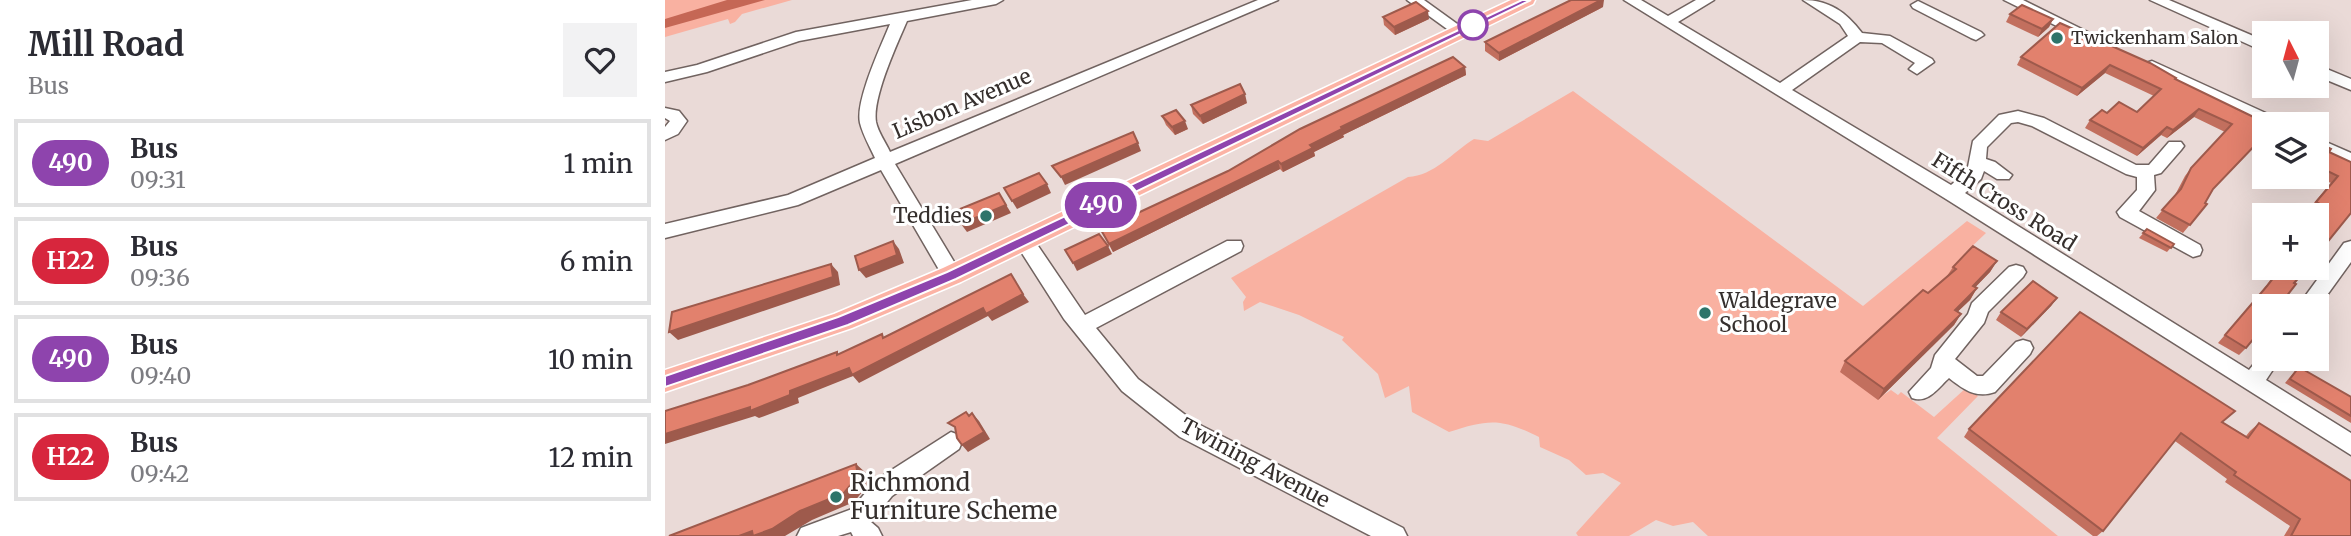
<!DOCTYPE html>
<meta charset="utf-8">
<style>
:root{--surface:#fff;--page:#f2f2f3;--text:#2b2b33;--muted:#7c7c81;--line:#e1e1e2}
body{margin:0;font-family:Merriweather,serif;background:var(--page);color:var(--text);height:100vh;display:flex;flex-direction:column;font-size:26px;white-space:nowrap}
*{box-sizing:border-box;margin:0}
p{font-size:23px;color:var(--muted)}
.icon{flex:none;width:38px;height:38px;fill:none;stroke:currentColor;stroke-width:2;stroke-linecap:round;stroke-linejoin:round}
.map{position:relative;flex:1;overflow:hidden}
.drawer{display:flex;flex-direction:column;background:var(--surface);width:665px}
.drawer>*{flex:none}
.badge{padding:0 14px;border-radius:23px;font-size:24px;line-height:46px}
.needle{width:46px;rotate:354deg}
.controls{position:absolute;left:1587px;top:21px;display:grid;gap:14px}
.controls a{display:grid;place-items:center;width:77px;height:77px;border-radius:0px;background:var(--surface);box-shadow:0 7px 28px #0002;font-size:35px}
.map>.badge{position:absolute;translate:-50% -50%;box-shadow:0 0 0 4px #fff}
.round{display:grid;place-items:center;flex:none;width:74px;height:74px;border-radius:0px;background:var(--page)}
.summary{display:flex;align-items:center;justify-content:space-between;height:119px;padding:0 28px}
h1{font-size:33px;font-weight:700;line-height:52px}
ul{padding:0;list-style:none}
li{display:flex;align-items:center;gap:21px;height:88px;margin:0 14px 10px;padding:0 14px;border:4px solid var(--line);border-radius:0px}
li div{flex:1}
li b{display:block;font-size:26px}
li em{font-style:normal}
li .badge{min-width:77px;font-weight:700;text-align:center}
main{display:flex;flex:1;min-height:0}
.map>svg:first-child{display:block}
</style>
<main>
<section class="drawer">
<div class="summary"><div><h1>Mill Road</h1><p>Bus</p></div><a class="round"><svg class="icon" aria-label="heart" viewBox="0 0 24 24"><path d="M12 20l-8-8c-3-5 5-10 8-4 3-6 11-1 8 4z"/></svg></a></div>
<ul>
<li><span class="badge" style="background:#8e44ad;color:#fff">490</span><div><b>Bus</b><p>09:31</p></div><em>1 min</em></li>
<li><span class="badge" style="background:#d7263d;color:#fff">H22</span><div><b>Bus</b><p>09:36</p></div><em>6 min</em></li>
<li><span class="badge" style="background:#8e44ad;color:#fff">490</span><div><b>Bus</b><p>09:40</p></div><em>10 min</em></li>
<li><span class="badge" style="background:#d7263d;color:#fff">H22</span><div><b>Bus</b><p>09:42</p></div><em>12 min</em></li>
</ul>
</section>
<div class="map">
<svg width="1686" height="536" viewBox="0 0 1686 536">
<rect width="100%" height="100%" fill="#eadad7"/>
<!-- green -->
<g fill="#f9b1a1">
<polygon points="0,0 127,0 77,14 70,22 65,24 63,19 0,37"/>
<path d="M908 91 1198 306 1302 221 1321 233 1300 253 1212 399 1226 390 1233 395 1236 392 1269 417 1302 387 1313 396 1272 438 1393 536H1043L1028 522 1008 526 991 520 964 536H913L911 533 956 483 938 473 921 475 904 460 875 447 874 437C836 418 824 419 784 432L747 412 744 386 720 398 713 374 677 340 679 337 634 315 595 302 579 311 578 302 581 297 566 278 743 177C769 176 788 152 809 139L823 141Z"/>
</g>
<!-- water -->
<polygon fill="#c56755" points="62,0 100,0 0,28 0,19"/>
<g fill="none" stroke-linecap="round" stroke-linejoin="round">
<defs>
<g id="minor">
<path d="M307 0H338L331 4 242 21C232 44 207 98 211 122 213 132 221 143 225 152L593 0H613L230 164 294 270 297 275 294 280 287 282 280 280 216 170 133 205 0 238V224L123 195 210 158C205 147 198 135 195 123 190 101 216 46 225 24L134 41 42 72 0 82V72L32 65 131 32Z"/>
<polygon points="742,0 759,0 802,31 799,34 789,34"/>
<path d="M959 0H976L1003 16 1031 0H1049L1013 22 1115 83 1183 36 1175 24 1138 0C1164 0 1181 12 1197 33L1225 36 1267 59 1269 62 1252 74 1244 69 1250 63 1217 43 1195 42 1127 90 1286 185 1302 172 1308 141 1334 115 1353 111 1379 118 1471 165H1484L1504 142H1516L1519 146 1516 150 1496 173 1489 175 1490 190 1474 211 1535 245 1537 250 1535 255 1528 257 1455 217 1452 212 1472 190V177L1461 174 1367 126 1353 122 1346 123 1322 147 1321 159 1330 162 1347 175 1344 179H1332L1319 171 1316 179 1300 193 1584 370 1598 353 1600 359H1615L1601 380 1686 433V455L1281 199Z"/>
<polygon points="1339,0 1358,0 1443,42 1435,47 1430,45"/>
<polygon points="1485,0 1504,0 1600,41 1600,52"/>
<polygon points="1253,1 1316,32 1319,35 1311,40 1306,38 1248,8 1246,5"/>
<polygon points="1487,61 1616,120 1618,124 1600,126 1481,69 1479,66 1481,63"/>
<polygon points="1652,65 1686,79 1686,90 1652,76"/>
<polygon points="0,108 14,111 22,121 13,134 0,140 0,127 5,121 0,118"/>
<polygon points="1652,138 1686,153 1686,166 1652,151"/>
<polygon points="360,235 367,237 420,315 562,241 576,241 578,246 576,251 431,328 473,379 531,423 738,528 742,536 706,536 515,437 457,391 399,319 353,247 351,242 353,237"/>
<polygon points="1686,241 1686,262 1652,309 1652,306 1633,306 1679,243"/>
<path d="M1351 265 1358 267 1361 272 1358 277 1323 312 1319 323 1290 359 1312 376H1318L1351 342 1358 340 1365 342 1368 348 1365 354 1330 392C1311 399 1298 389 1284 378 1273 388 1263 404 1247 398L1244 392 1266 368 1270 355 1303 314 1307 303 1344 267Z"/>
<polygon points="286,432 294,435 297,442 294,449 227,496 206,522 213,528 217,536 188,536 186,532 173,536 132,536 136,528 187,509 211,480"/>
</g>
<polygon id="major" points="846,0 870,0 868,4 296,282 187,328 0,392 0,370 169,314 278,268"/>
</defs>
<!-- minor casing -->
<use href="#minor" stroke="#716360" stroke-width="3"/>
<!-- major casing -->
<use href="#major" stroke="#fff" stroke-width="3"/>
<!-- minor -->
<use href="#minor" fill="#fff" fill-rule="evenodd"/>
<!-- major -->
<use href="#major" fill="#fcb3a5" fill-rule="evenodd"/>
</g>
<!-- wall -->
<g fill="#c26f5e">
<polygon points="938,7 834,61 820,51 820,42"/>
<polygon points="1345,14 1388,19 1384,27 1373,37 1341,22"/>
<polygon points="718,17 764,19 730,35 719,25"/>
<polygon points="1395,23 1600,124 1600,153 1588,148 1546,191 1540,203 1542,204 1518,233 1491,218 1510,195 1520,176 1526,168 1560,132 1529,117 1502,138 1496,135 1472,156 1420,128 1425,120 1442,113 1472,112 1489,96 1440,73 1412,96 1352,65 1356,57"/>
<polygon points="800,67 801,75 678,135 679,137 649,152 650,156 618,172 615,169 448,252 436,230"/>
<polygon points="582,103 538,124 528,114 526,105"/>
<polygon points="497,116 523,129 510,135 501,125"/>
<polygon points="1652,142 1664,152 1686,162 1652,215 1644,215 1647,212 1643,210 1666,183 1652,177"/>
<polygon points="1482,229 1509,244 1502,252 1474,238"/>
<polygon points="1332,261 1325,272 1310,287 1312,288 1305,300 1292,312 1296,314 1289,325 1213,400 1175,372 1180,361 1263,293 1282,276 1288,267"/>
<polygon points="1614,268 1642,268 1581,348 1574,355 1553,343 1595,294"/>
<polygon points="1392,298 1386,306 1356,337 1331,320 1336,312"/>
<polygon points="1634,367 1686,397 1686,423 1620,383 1630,371"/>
<polygon points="1557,422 1581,436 1585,431 1594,423 1686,536 1619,536 1625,526 1560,482 1562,479 1510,441 1438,531 1432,536 1428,536 1299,437 1304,429"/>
</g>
<!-- shaded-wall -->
<g fill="#9e5a4c">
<polygon points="936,0 939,0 938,7 834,61 834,53"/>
<polygon points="763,11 764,19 730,35 729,27"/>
<polygon points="1388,19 1384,27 1373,37 1377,29"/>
<polygon points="1445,65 1440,73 1412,96 1417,88"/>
<polygon points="800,67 801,75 678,135 679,137 649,152 650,156 618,172 616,164 645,145 676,127"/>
<polygon points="580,94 582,103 538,124 535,116"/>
<polygon points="1534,109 1529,117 1502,138 1508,130"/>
<polygon points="520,121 523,129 510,135 507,127"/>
<polygon points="1502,127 1496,135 1472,156 1478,148"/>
<polygon points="473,143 476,151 400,185 396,177"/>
<polygon points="613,161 615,169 448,252 444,244"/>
<polygon points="382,184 386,193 352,209 347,201"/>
<polygon points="334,193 346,213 302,232 296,224"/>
<polygon points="228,241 234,249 239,263 201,278 194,270"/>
<polygon points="443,246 447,254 412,271 408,263"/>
<polygon points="1332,261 1325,272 1301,297 1308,286"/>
<polygon points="166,264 173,272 175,285 13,340 4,332"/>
<polygon points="1312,288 1305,300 1283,321 1290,310"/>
<polygon points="358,294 364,302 327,321 323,316 194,383 188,376 133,398 134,403 94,418 90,416 0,444 0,434 85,407 318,308"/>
<polygon points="1392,298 1386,306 1356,337 1362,329"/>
<polygon points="1296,314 1289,325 1213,400 1219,389"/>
<polygon points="307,413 314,421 325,439 303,452 297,445"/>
<polygon points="191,464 201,473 203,485 189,502 147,520 120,536 74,536 135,511"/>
</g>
<!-- building -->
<g fill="#e2816d" stroke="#9e5a4c" stroke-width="2">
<polygon points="906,0 936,0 834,53 820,42"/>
<polygon points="751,2 763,11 729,27 718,17"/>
<polygon points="1357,5 1388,19 1377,29 1345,14"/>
<polygon points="1395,23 1485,63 1511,78 1510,79 1603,124 1600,124 1600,142 1595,140 1548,189 1540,203 1542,204 1525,225 1497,210 1516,189 1526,168 1567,124 1534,109 1508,130 1502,127 1478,148 1425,120 1437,110 1442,113 1454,102 1472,112 1496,89 1445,65 1417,88 1356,57"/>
<polygon points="788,57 800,67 676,127 677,129 645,145 648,148 616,164 613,161 444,244 436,230 563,171 635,129"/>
<polygon points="575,84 580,94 535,116 526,105"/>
<polygon points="511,110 520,121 507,127 497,116"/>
<polygon points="468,132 473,143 396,177 387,166"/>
<polygon points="1652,142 1666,149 1664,152 1686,162 1686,213 1652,255 1652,215 1655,210 1651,208 1655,204 1651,202 1673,176 1652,166"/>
<polygon points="374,173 382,184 347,201 339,188"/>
<polygon points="334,193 341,205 296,224 290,211"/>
<polygon points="1482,229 1509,244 1506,248 1478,233"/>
<polygon points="434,234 443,246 408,263 400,250"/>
<polygon points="228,241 232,255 194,270 190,256"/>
<polygon points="1308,246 1332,261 1308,286 1312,288 1290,310 1296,314 1219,389 1180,361 1258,290 1263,293 1291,269 1288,267"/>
<polygon points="166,264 168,277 4,332 7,312"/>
<polygon points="1616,268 1642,268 1629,283 1631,284 1614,306 1600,306 1600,325 1581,348 1560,335 1602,286"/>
<polygon points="346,274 358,294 321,314 318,308 187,375 184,368 125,391 125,395 85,411 85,407 0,434 0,411 83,385 172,352 172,355 217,334 218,338"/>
<polygon points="1368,281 1392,298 1362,329 1336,312"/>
<polygon points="1415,312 1570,411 1557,422 1583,438 1594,423 1686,481 1686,536 1626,536 1635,519 1569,475 1571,472 1516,433 1438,531 1304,429"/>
<polygon points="1634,367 1686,397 1686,416 1625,379"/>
<polygon points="301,412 304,416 307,413 319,432 297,445 292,438 290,427 283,423"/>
<polygon points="191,464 193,476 179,493 135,511 107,529 88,536 87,531 74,536 4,536"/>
</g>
<!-- line -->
<polygon fill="#8e44ad" stroke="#fff" stroke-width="2" points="857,0 866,0 291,279 183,325 0,387 0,376 173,317 282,272"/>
<!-- markers -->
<circle fill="#fff" stroke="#8e44ad" stroke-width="3.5" cx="808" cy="25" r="14"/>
<g fill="#2e746a" stroke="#fff" stroke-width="2.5">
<circle cx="1392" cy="38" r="7"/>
<circle cx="321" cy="216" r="7"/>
<circle cx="1040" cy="313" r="7"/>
<circle cx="171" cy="497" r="7"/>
</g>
<g text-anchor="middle" stroke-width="6" stroke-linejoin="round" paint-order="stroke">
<!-- far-poi labels -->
<g font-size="18" fill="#352f2d" stroke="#fff" text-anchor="start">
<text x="1406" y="44">Twickenham Salon</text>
</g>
<!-- street labels -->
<g font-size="21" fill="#352f2d" stroke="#fff">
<text transform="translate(297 104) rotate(-23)" y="7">Lisbon Avenue</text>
<text transform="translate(1339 202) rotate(32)" y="7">Fifth Cross Road</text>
<text transform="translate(590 463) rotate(28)" y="7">Twining Avenue</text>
</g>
<!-- poi labels -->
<g font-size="21" fill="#352f2d" stroke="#fff" text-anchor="end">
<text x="307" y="223">Teddies</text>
<text x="1054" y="308" text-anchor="start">Waldegrave<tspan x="1054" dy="24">School</tspan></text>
</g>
<!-- near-poi labels -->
<g font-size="24" fill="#352f2d" stroke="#fff" text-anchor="start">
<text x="185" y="491">Richmond<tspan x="185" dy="28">Furniture Scheme</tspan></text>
</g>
</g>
</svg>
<div class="controls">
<a><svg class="needle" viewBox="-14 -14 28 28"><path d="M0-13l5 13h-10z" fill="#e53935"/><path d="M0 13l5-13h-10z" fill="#7c7c81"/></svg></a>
<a><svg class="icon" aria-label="layers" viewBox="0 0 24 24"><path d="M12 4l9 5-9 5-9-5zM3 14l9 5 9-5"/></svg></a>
<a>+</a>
<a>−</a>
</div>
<b class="badge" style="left:436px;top:205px;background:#8e44ad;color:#fff">490</b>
</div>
</main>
